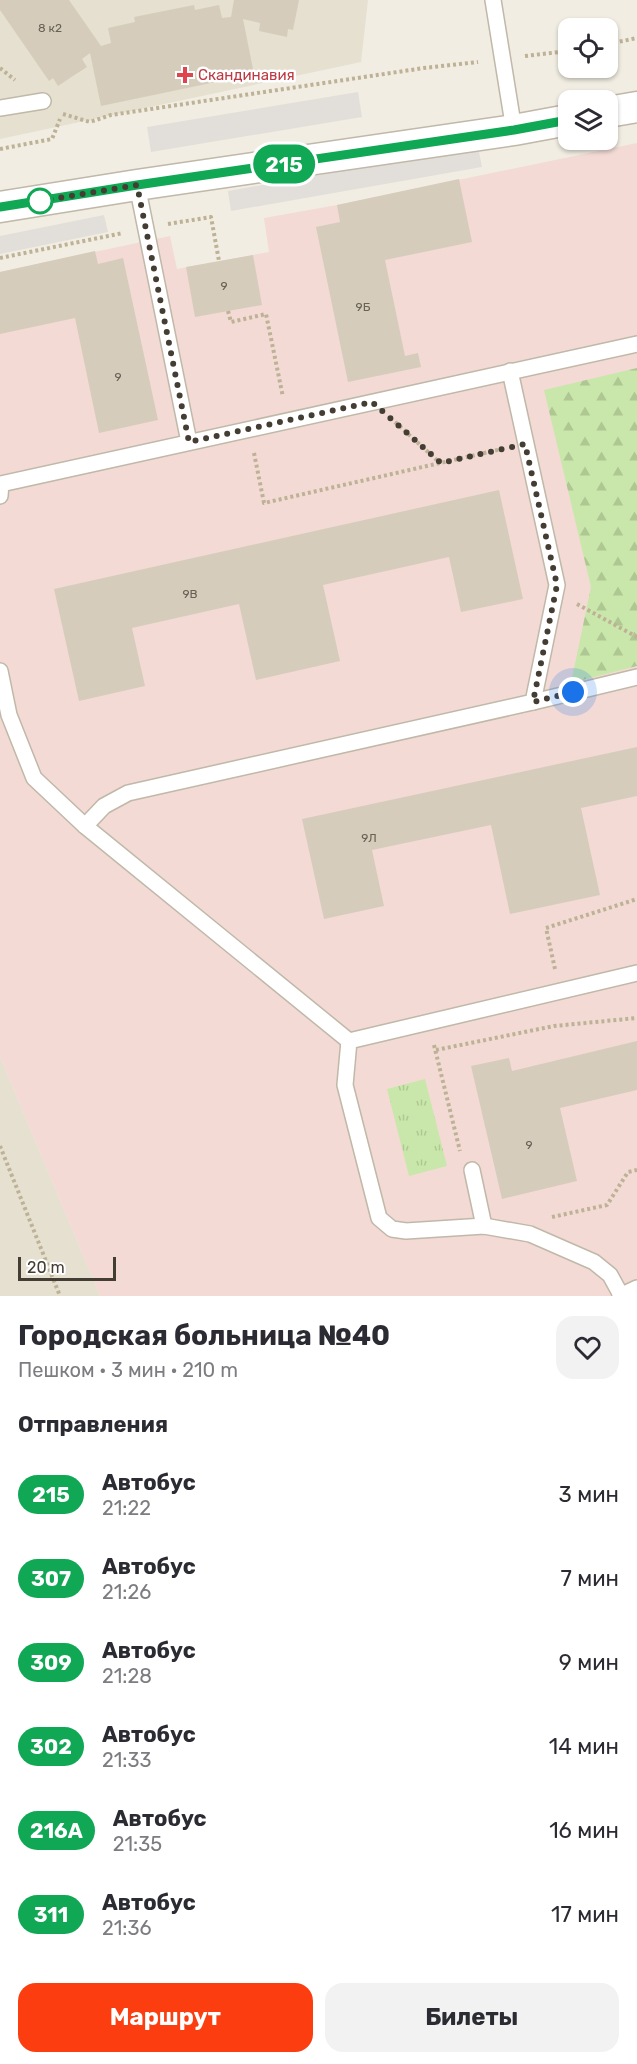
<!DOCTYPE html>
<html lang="ru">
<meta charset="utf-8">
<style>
:root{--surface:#fff;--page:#f2f2f3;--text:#2b2b33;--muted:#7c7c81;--accent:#fb3d10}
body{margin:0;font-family:Rubik,sans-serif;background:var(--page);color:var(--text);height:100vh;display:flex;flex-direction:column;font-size:22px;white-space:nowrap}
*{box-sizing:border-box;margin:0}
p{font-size:20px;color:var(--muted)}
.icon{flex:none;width:33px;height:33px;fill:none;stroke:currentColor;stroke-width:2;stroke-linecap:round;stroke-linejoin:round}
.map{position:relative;height:1296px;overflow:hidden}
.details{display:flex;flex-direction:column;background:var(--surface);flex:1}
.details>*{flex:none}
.badge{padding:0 12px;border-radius:20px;font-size:21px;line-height:39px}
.buttons{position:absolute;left:558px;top:18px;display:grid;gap:12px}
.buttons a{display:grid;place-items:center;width:60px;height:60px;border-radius:12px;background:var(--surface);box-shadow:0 2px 4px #0004;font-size:30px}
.scale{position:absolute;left:18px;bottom:15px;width:98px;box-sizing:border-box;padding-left:6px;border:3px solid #433d33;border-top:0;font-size:16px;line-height:21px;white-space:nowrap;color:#433d33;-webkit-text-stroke:4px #fff;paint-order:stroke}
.you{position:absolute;width:30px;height:30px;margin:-15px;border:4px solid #fff;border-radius:50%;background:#1a73e8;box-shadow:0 0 0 9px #1a73e833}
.map>.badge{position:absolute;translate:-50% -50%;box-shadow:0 0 0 3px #fff}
h2{padding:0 18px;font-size:22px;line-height:54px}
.round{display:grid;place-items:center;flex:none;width:63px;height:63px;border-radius:18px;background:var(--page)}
.summary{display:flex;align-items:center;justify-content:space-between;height:102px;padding:0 18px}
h1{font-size:28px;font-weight:700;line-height:45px}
.action{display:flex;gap:12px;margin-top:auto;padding:12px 18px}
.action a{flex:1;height:69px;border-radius:18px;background:var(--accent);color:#fff;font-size:24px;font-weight:700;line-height:69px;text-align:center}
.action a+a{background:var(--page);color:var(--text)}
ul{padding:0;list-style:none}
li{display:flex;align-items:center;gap:18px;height:84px;padding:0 18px}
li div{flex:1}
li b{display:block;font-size:22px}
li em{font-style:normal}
li .badge{min-width:66px;font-weight:700;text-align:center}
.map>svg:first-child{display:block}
</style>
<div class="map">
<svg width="637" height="1296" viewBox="0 0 637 1296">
<defs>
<pattern id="forest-firs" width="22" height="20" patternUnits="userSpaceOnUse" patternTransform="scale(1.5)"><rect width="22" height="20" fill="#c9e7aa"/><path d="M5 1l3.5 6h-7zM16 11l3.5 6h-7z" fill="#aec793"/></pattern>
<pattern id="park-tufts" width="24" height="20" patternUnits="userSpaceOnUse" patternTransform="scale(1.5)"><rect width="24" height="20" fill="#c9e7aa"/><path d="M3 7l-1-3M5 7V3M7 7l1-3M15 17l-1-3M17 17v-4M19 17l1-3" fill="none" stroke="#aec793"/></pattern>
</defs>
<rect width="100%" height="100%" fill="#f1ede2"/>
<!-- residential -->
<g fill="#e5e0d0">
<polygon points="0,0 368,0 361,62 0,139"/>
<polygon points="0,1057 100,1296 0,1296"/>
</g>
<!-- medical -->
<polygon fill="#f3dad5" points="637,143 637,1296 100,1296 0,1057 0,272 170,236 177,269 269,252 264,218 337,205"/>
<!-- forest -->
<polygon fill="url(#forest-firs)" points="637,368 637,666 571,683 591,587 544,390"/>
<!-- park -->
<polygon fill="url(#park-tufts)" points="425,1079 447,1166 409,1176 387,1089"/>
<!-- parking -->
<g fill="#e2dfdb">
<polygon points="358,92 362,117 151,152 147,127"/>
<polygon points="478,147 482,167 231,211 228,191"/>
<polygon points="104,215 108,232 0,254 0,236"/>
</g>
<!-- building -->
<g fill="#d6ccbb">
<polygon points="0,0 69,0 101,46 111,43 108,28 135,22 134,17 194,5 195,10 219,5 222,18 231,17 234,0 299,0 293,30 288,29 287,37 259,31 260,23 243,19 254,74 101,106 90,53 82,59 87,67 73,76 58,86 53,78 49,81 0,10"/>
<polygon points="459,179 472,242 385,260 405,356 418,353 421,367 348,382 316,227 340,222 337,205"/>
<polygon points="95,251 98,264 123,258 158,420 99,433 75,318 0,334 0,272"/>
<polygon points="253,255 262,305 195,317 186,267"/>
<polygon points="499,490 523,599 461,612 449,557 323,585 340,661 256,680 239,604 132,628 145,686 79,701 54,589"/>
<polygon points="637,747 637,796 581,808 600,895 510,914 491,825 372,850 384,906 324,919 302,819"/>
<polygon points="637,1041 637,1090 560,1108 577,1181 502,1199 471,1066 509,1058 512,1071"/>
</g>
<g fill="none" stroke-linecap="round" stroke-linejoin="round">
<defs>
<g id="service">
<polyline points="493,0 514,130"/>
<polyline points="0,108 43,101"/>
<polyline points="137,185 189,442"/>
<polyline points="0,496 1,484 637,344"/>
<polyline points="0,671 9,715 34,778 85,826 349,1041"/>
<polyline points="533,702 637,677"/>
<polyline points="85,826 104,806 128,793 533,702 557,585 510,371"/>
<polyline points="472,1170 484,1226"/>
<polyline points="621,1295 610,1275 594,1262 530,1234 484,1226 406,1231 392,1229 379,1218 345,1085 349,1041 637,973"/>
<polyline points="620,1296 637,1288"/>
</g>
<g id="minor">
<polyline points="608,112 637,107"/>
<polyline points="0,207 137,185 514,130 568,120"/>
</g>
</defs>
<!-- service casing -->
<use href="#service" stroke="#c0b8a8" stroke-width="18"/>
<!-- minor casing -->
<use href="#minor" stroke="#c0b8a8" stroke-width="33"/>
<!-- path -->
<g stroke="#beb296" stroke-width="4" stroke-dasharray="3 3" stroke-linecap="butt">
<polyline points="608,44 637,38"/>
<polyline points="525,56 568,51"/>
<polyline points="0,68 15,80"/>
<polyline points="63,114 90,122 111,115 424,68 478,62"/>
<polyline points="0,149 52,139 60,119"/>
<polyline points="168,224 211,217 219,261"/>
<polyline points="0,258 123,233"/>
<polyline points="228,311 231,322 266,314 283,397"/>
<polyline points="395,422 440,463"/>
<polyline points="254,453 264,503 502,449"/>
<polyline points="577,604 637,637"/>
<polyline points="555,969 546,928 637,899"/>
<polyline points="434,1045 460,1151"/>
<polyline points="436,1050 554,1026 637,1018"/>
<polyline points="0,1146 60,1296"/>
<polyline points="552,1217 607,1205 628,1172 637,1170"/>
</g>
<!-- service -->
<use href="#service" stroke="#fff" stroke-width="15"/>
<!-- minor -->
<use href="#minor" stroke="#fff" stroke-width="30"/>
</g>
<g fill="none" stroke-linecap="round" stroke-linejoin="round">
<defs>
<polyline id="line" points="0,207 137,185 514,130 568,120"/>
</defs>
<!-- line casing -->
<use href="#line" stroke="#fff" stroke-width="14"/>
<!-- line -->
<use href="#line" stroke="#10a855" stroke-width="9"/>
<!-- walk -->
<polyline stroke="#433d33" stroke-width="6" stroke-dasharray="0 10.8" points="40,201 137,185 189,442 372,402 441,463 525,444 557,585 533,702 573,692"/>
</g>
<!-- markers -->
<path fill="#e0444e" stroke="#fff" stroke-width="2" d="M182 66h6v6h6v6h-6v6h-6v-6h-6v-6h6z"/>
<circle fill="#fff" stroke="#10a855" stroke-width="3" cx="40" cy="201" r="12"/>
<g text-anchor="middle" stroke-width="5" stroke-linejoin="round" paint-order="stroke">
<!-- number labels -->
<g font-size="12" fill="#686155">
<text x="50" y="32">8 к2</text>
<text x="224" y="290">9</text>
<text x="363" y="311">9Б</text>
<text x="118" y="381">9</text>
<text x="190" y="598">9В</text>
<text x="369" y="842">9Л</text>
<text x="529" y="1149">9</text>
</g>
<!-- health labels -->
<g font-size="15" fill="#be3a42" stroke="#fff" text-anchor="start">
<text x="198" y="80">Скандинавия</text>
</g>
</g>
</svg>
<div class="buttons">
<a><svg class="icon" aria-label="locate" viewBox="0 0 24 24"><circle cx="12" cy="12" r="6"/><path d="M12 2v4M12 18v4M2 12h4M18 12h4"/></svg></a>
<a><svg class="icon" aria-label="layers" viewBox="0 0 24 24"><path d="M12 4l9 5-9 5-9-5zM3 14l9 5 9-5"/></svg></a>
</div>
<div class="scale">20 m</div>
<div class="you" style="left:573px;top:692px"></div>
<b class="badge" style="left:284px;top:164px;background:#10a855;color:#fff">215</b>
</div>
<section class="details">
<div class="summary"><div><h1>Городская больница №40</h1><p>Пешком · 3 мин · 210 m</p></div><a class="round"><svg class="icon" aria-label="heart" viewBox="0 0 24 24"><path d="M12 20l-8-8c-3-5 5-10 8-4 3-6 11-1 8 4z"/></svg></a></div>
<h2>Отправления</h2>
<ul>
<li><span class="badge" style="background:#10a855;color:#fff">215</span><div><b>Автобус</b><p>21:22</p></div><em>3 мин</em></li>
<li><span class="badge" style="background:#10a855;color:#fff">307</span><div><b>Автобус</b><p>21:26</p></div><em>7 мин</em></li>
<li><span class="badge" style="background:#10a855;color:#fff">309</span><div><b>Автобус</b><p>21:28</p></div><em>9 мин</em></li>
<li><span class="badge" style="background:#10a855;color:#fff">302</span><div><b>Автобус</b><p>21:33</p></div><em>14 мин</em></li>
<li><span class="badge" style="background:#10a855;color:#fff">216А</span><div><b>Автобус</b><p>21:35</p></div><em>16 мин</em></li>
<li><span class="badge" style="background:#10a855;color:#fff">311</span><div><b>Автобус</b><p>21:36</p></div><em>17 мин</em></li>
</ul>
<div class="action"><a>Маршрут</a><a>Билеты</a></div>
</section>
